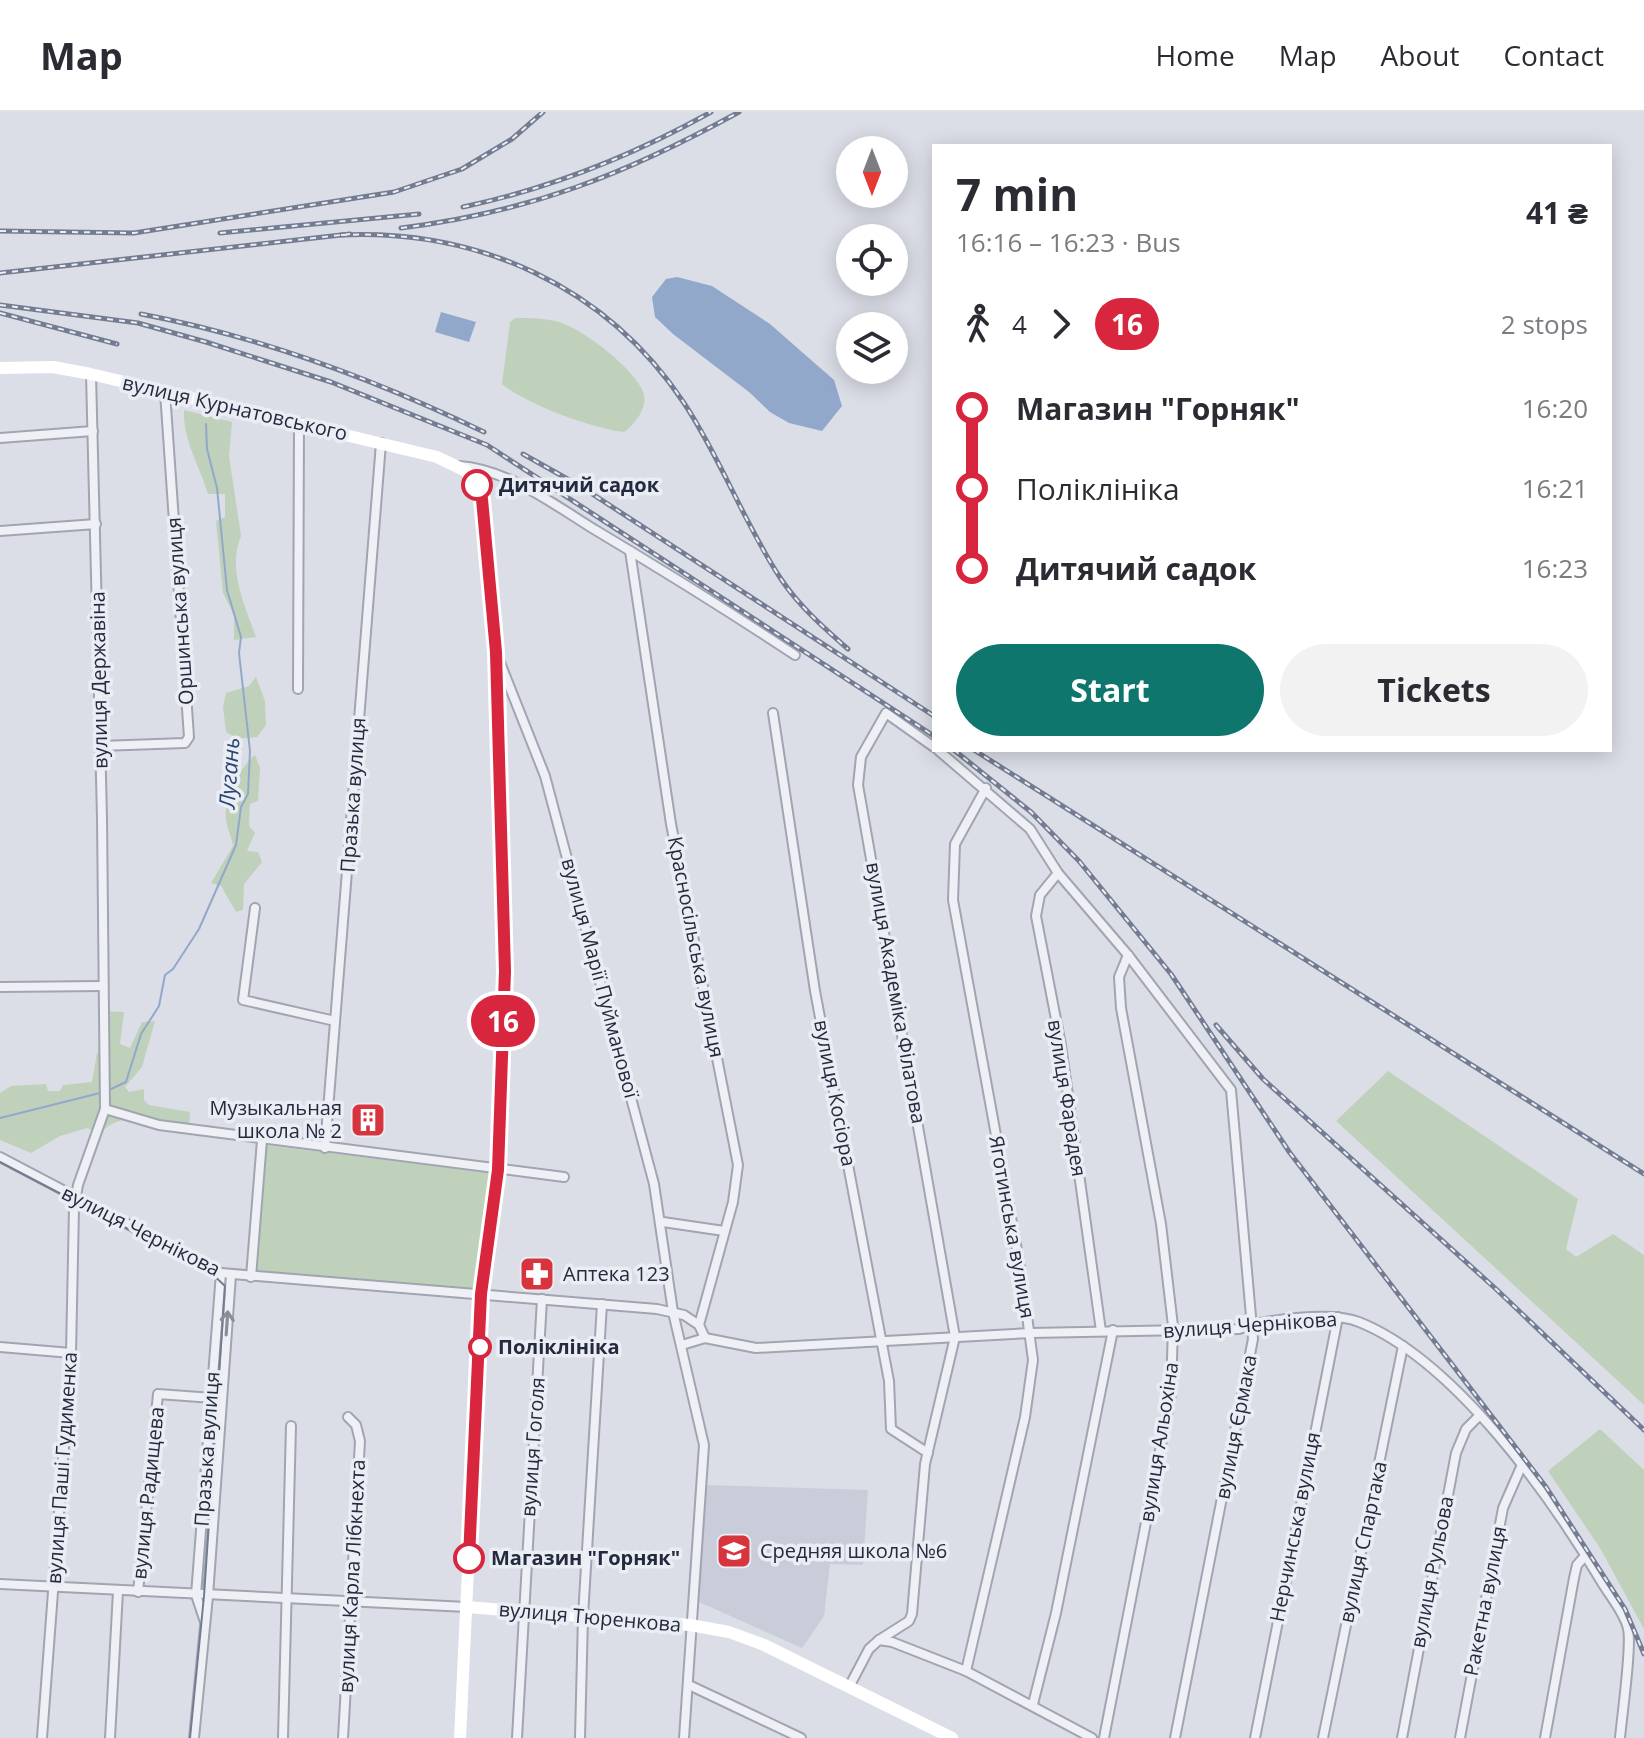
<!DOCTYPE html>
<meta charset="utf-8">
<style>
:root{--surface:#fff;--page:#f2f2f3;--text:#2b2b33;--muted:#7c7c81;--line:#e1e1e2;--accent:#0f766e}
body{margin:0;font-family:"Open Sans",sans-serif;background:var(--page);color:var(--text);height:100vh;display:flex;flex-direction:column;font-size:30px;white-space:nowrap}
*{box-sizing:border-box;margin:0}
p{font-size:26px;color:var(--muted)}
.icon{flex:none;width:44px;height:44px;fill:none;stroke:currentColor;stroke-width:2;stroke-linecap:round;stroke-linejoin:round}
.map{position:relative;flex:1;overflow:hidden}
.panel{position:absolute;left:932px;top:32px;width:680px;height:608px;display:flex;flex-direction:column;background:var(--surface);border-radius:0px;box-shadow:0 4px 20px #0003}
.panel>*{flex:none}
.badge{padding:0 16px;border-radius:26px;font-size:28px;line-height:52px}
.needle{width:52px;rotate:180deg}
.tools{position:absolute;left:836px;top:24px;display:grid;gap:16px}
.tools a{display:grid;place-items:center;width:72px;height:72px;border-radius:50%;background:var(--surface);box-shadow:0 4px 20px #0003;font-size:40px}
.map>.badge{position:absolute;translate:-50% -50%;box-shadow:0 0 0 4px #fff}
.legs{display:flex;align-items:center;gap:12px;height:88px;padding:0 24px;font-size:26px}
.legs p{margin-inline-start:auto}
.summary{display:flex;align-items:center;justify-content:space-between;height:136px;padding:0 24px}
h1{font-size:44px;font-weight:700;line-height:60px}
.action{display:flex;gap:16px;margin-top:auto;padding:16px 24px}
.action a{flex:1;height:92px;border-radius:48px;background:var(--accent);color:#fff;font-size:32px;font-weight:700;line-height:92px;text-align:center}
.action a+a{background:var(--page);color:var(--text)}
ul{padding:0 24px;list-style:none}
li{display:flex;align-items:center;gap:28px;height:80px;font-size:30px}
li i{display:grid;place-items:center;width:12px;height:100%;margin:0 10px;background:currentColor}
li i::after{content:'';width:20px;height:20px;margin:-10px;border:6px solid;border-radius:50%;background:var(--surface)}
li p{margin-inline-start:auto}
li:first-child i{background:linear-gradient(#0000 50%,currentColor 0)}
li:last-child i{background:linear-gradient(currentColor 50%,#0000 0)}
header{display:flex;align-items:center;gap:48px;box-sizing:border-box;height:112px;padding:0 40px;background:var(--surface);border-bottom:2px solid var(--line)}
header strong{font-size:38px}
nav{display:flex;gap:44px;margin-inline-start:auto;font-size:28px}
.map>svg:first-child{display:block}
</style>
<header>
<strong>Map</strong>
<nav><a>Home</a><a>Map</a><a>About</a><a>Contact</a></nav>
</header>
<div class="map">
<svg width="1644" height="1626" viewBox="0 0 1644 1626">
<rect width="100%" height="100%" fill="#dbdee7"/>
<!-- built -->
<polygon fill="#c9cdd9" points="704,1373 868,1378 863,1453 830,1452 824,1504 802,1536 699,1490"/>
<!-- green -->
<g fill="#bfd1bb">
<path d="M515 206C530 206 545 206 559 210 583 217 638 259 644 283 647 297 634 313 624 320 591 316 528 293 502 272L510 210Z"/>
<path d="M184 298 232 310 229 344 241 424C227 458 245 493 256 525L234 528V503L223 481 216 409 225 405V382H208C199 352 183 329 184 298Z"/>
<polygon points="256,565 265,589 266,613 257,625 238,627 226,620 223,595 226,581 249,574"/>
<path d="M255 643 260 656 258 689 250 692 249 714 255 721 247 739 258 740 262 750 244 772 243 798 236 800 221 774 211 771 233 734C232 725 227 717 226 708 223 688 240 655 255 643Z"/>
<path d="M104 899 124 900 120 932 130 936 142 910 155 909 142 955 125 975 129 980 144 977V988L149 993 190 1000 189 1015C161 1010 120 996 100 1022L87 1016 60 1024 31 1041 0 1028V981L11 974 46 972 48 979H60L63 973 92 970 97 941 102 938Z"/>
<polygon points="1388,959 1578,1087 1566,1137 1576,1145 1613,1122 1644,1143 1644,1293 1336,1009"/>
<polygon points="266,1033 489,1061 478,1177 254,1162"/>
<polygon points="1600,1317 1644,1358 1644,1517 1600,1436 1548,1359"/>
</g>
<!-- water -->
<g fill="#92a8ca">
<polygon points="677,165 712,174 770,212 834,268 842,294 822,319 789,311 770,300 749,280 673,222 655,205 652,185 666,167"/>
<polygon points="441,200 476,210 469,230 435,220"/>
</g>
<g fill="none" stroke-linecap="round" stroke-linejoin="round">
<!-- stream -->
<g stroke="#92a8ca" stroke-width="2">
<polyline points="109,978 126,970 141,922 159,894 165,863 173,857 199,817 236,733 241,695 248,682 250,639 239,541 241,525 227,478 217,376 207,337 206,312"/>
<polyline points="0,1006 100,981"/>
</g>
<defs>
<g id="street">
<polyline points="0,326 93,319"/>
<path d="M459 354C508 357 556 394 597 419 664 459 730 500 795 543"/>
<polyline points="0,419 96,412"/>
<polyline points="630,439 671,712 738,1053 733,1090 699,1213 705,1226"/>
<polyline points="499,548 545,664 654,1072 673,1200 704,1333 684,1626"/>
<polyline points="298,577 299,311"/>
<polyline points="773,601 815,879 889,1269 891,1317 928,1341"/>
<polyline points="100,634 185,631 189,625 165,280"/>
<polyline points="938,638 1030,717 1058,761 1128,843 1231,978 1253,1227 1175,1626"/>
<polyline points="1058,761 1040,783 1036,804 1061,933 1101,1219"/>
<polyline points="255,796 243,888 335,909"/>
<polyline points="0,875 103,874"/>
<polyline points="105,997 159,1013 564,1065"/>
<polyline points="325,1036 381,331"/>
<polyline points="0,1045 221,1161 657,1197 684,1203 699,1213"/>
<polyline points="663,1110 724,1119"/>
<polyline points="251,1165 262,1028"/>
<path d="M682 1233 705 1226 756 1236 1031 1221 1239 1217C1267 1207 1332 1199 1359 1210 1454 1248 1550 1383 1601 1469 1609 1483 1625 1501 1628 1517 1632 1534 1622 1603 1620 1626"/>
<polyline points="0,1235 71,1241"/>
<polyline points="0,1472 467,1495"/>
<polyline points="138,1480 158,1282 213,1286"/>
<polyline points="205,1510 196,1483 221,1161"/>
<polyline points="879,1528 909,1509 912,1502 925,1352 955,1225 858,673 861,645 886,601 934,635"/>
<polyline points="966,1559 1025,1305 1033,1248 1021,1160 953,788 955,732 986,676"/>
<polyline points="689,1573 801,1626"/>
<polyline points="849,1575 869,1537 879,1528 892,1530 966,1559 1092,1626"/>
<polyline points="1033,1592 1056,1501 1113,1218"/>
<polyline points="42,1626 71,1241 74,1096 78,1073 105,997 102,706 91,262"/>
<polyline points="110,1626 118,1479"/>
<polyline points="194,1626 208,1484 231,1163"/>
<polyline points="283,1626 291,1314"/>
<polyline points="343,1626 360,1329 356,1313 348,1305"/>
<polyline points="517,1626 542,1187"/>
<polyline points="580,1626 583,1504 602,1192"/>
<polyline points="1104,1626 1171,1282 1173,1214 1161,1112 1121,896 1119,865 1128,843"/>
<polyline points="1255,1626 1338,1205"/>
<polyline points="1323,1626 1403,1234"/>
<polyline points="1402,1626 1456,1341 1466,1317 1480,1303"/>
<polyline points="1460,1626 1503,1396 1521,1355"/>
<polyline points="1545,1626 1574,1466 1577,1453 1585,1444"/>
</g>
</defs>
<!-- street casing -->
<use href="#street" stroke="#a0a5b1" stroke-width="12"/>
<!-- street -->
<use href="#street" stroke="#eef0f5" stroke-width="8"/>
<!-- secondary -->
<g stroke="#fff" stroke-width="12">
<polyline points="0,256 53,255 91,262 437,345 466,359 482,387 496,540 505,767 498,1058 481,1182 460,1626"/>
<polyline points="467,1495 690,1513 729,1520 764,1533 952,1626"/>
</g>
<!-- tram -->
<polyline stroke="#737c91" stroke-width="2" points="0,1050 210,1160 225,1174 204,1484 190,1626"/>
<defs>
<g id="rail">
<path d="M463 95C552 76 632 44 711 0"/>
<path d="M401 116C530 100 626 62 739 0"/>
<polyline points="0,119 134,121 394,80 462,57 512,27 543,0"/>
<polyline points="220,121 419,102"/>
<path d="M341 123C479 117 606 174 684 291 721 347 744 411 781 467 799 494 824 516 848 537"/>
<polyline points="0,161 350,122"/>
<polyline points="0,193 138,211 206,230 331,270 487,333 934,624"/>
<polyline points="0,201 117,232"/>
<path d="M141 202C262 225 374 267 484 320"/>
<polyline points="523,342 580,374 934,604"/>
<polyline points="954,638 1031,700 1079,749 1171,862 1290,1041 1546,1375 1625,1497 1644,1542"/>
<polyline points="974,638 1644,1062"/>
<polyline points="1216,913 1263,967 1496,1177 1644,1318"/>
</g>
</defs>
<!-- rail casing -->
<use href="#rail" stroke="#737c91" stroke-width="5"/>
<!-- rail -->
<use href="#rail" stroke="#eaedf4" stroke-width="2" stroke-dasharray="6" stroke-linecap="butt"/>
</g>
<!-- one-way arrows -->
<defs><path id="oneway-shaft" d="M-6 0H5M1.5-3L5.5 0L1.5 3" fill="none" stroke-width="1.6" stroke-linecap="round" stroke-linejoin="round" transform="scale(2)"/></defs>
<use stroke="#898e9a" href="#oneway-shaft" transform="translate(227 1211) rotate(-86)"/>
<g fill="none" stroke-linecap="round" stroke-linejoin="round">
<defs>
<polyline id="line-1" points="469,1446 481,1182 498,1058 505,859 496,540 482,387 477,373"/>
</defs>
<!-- line-1 casing -->
<use href="#line-1" stroke="#fff" stroke-width="18"/>
<!-- line-1 -->
<use href="#line-1" stroke="#d7263d" stroke-width="12"/>
</g>
<!-- icons -->
<defs>
<symbol id="building-square" viewBox="-11 -11 22 22"><rect x="-9" y="-9" width="18" height="18" rx="4" fill="#d8343e" stroke="#eaedf4"/><path d="M-4-6H4V6H1V3H-1V6H-4ZM-2.5-4.3h1.7v1.8h-1.7ZM.8-4.3h1.7v1.8H.8ZM-2.5-1h1.7V.8h-1.7ZM.8-1h1.7V.8H.8Z" fill="#fff"/></symbol>
<symbol id="pharmacy-square" viewBox="-11 -11 22 22"><rect x="-9" y="-9" width="18" height="18" rx="4" fill="#d8343e" stroke="#eaedf4"/><path d="M-2-6h4v4h4v4h-4v4h-4v-4h-4v-4h4Z" fill="#fff"/></symbol>
<symbol id="school-square" viewBox="-11 -11 22 22"><rect x="-9" y="-9" width="18" height="18" rx="4" fill="#d8343e" stroke="#eaedf4"/><path d="M0-5L7-2L0 1L-7-2ZM-4 1L0 2.5L4 1V4Q0 6-4 4Z" fill="#fff"/></symbol>
</defs>
<g fill-rule="evenodd">
<use href="#building-square" x="348" y="988" width="40" height="40"/>
<use href="#pharmacy-square" x="517" y="1142" width="40" height="40"/>
<use href="#school-square" x="714" y="1419" width="40" height="40"/>
</g>
<!-- markers -->
<g fill="#fff" stroke="#d7263d" stroke-width="4">
<circle cx="477" cy="373" r="14"/>
<circle cx="480" cy="1235" r="10"/>
<circle cx="469" cy="1446" r="14"/>
</g>
<g text-anchor="middle" stroke-width="7" stroke-linejoin="round" paint-order="stroke">
<!-- street labels -->
<g font-size="20" fill="#242b3e" stroke="#eaedf4">
<text transform="translate(235 296) rotate(13)" y="7">вулиця Курнатовського</text>
<text transform="translate(180 499) rotate(-94)" y="7">Оршинська вулиця</text>
<text transform="translate(99 568) rotate(-91)" y="7">вулиця Державіна</text>
<text transform="translate(353 683) rotate(-86)" y="7">Празька вулиця</text>
<text transform="translate(696 835) rotate(79)" y="7">Красносільська вулиця</text>
<text transform="translate(600 866) rotate(75)" y="7">вулиця Марії Пуйманової</text>
<text transform="translate(896 881) rotate(80)" y="7">вулиця Академіка Філатова</text>
<text transform="translate(835 981) rotate(79)" y="7">вулиця Косіора</text>
<text transform="translate(1067 986) rotate(81)" y="7">вулиця Фарадея</text>
<text transform="translate(1012 1115) rotate(80)" y="7">Яготинська вулиця</text>
<text transform="translate(141 1119) rotate(27)" y="7">вулиця Чернікова</text>
<text transform="translate(1250 1213) rotate(-4)" y="7">вулиця Чернікова</text>
<text transform="translate(1236 1315) rotate(-79)" y="7">вулиця Єрмака</text>
<text transform="translate(1159 1330) rotate(-81)" y="7">вулиця Альохіна</text>
<text transform="translate(533 1335) rotate(-86)" y="7">вулиця Гоголя</text>
<text transform="translate(207 1337) rotate(-86)" y="7">Празька вулиця</text>
<text transform="translate(62 1356) rotate(-86)" y="7">вулиця Паші Гудименка</text>
<text transform="translate(148 1381) rotate(-84)" y="7">вулиця Радищева</text>
<text transform="translate(1295 1415) rotate(-79)" y="7">Нерчинська вулиця</text>
<text transform="translate(1363 1430) rotate(-78)" y="7">вулиця Спартака</text>
<text transform="translate(1432 1460) rotate(-79)" y="7">вулиця Рульова</text>
<text transform="translate(352 1464) rotate(-87)" y="7">вулиця Карла Лібкнехта</text>
<text transform="translate(1485 1489) rotate(-79)" y="7">Ракетна вулиця</text>
<text transform="translate(590 1505) rotate(5)" y="7">вулиця Тюренкова</text>
</g>
<!-- stop labels -->
<g font-size="20" font-weight="bold" fill="#242b3e" stroke="#eaedf4" text-anchor="start">
<text x="499" y="380">Дитячий садок</text>
<text x="498" y="1242">Поліклініка</text>
<text x="491" y="1453">Магазин "Горняк"</text>
</g>
<!-- poi labels -->
<g font-size="20" fill="#242b3e" stroke="#eaedf4" text-anchor="start">
<text x="342" y="1003" text-anchor="end">Музыкальная<tspan x="342" dy="23">школа № 2</tspan></text>
<text x="563" y="1169">Аптека 123</text>
<text x="760" y="1446">Средняя школа №6</text>
</g>
<!-- water labels -->
<g font-size="22" font-style="italic" fill="#2b4574" stroke="#eaedf4">
<text transform="translate(229 661) rotate(-86)" y="8">Лугань</text>
</g>
</g>
</svg>
<div class="tools">
<a><svg class="needle" viewBox="-14 -14 28 28"><path d="M0-13l5 13h-10z" fill="#e53935"/><path d="M0 13l5-13h-10z" fill="#7c7c81"/></svg></a>
<a><svg class="icon" aria-label="locate" viewBox="0 0 24 24"><circle cx="12" cy="12" r="6"/><path d="M12 2v4M12 18v4M2 12h4M18 12h4"/></svg></a>
<a><svg class="icon" aria-label="layers" viewBox="0 0 24 24"><path d="M12 4l9 5-9 5-9-5zM3 14l9 5 9-5"/></svg></a>
</div>
<b class="badge" style="left:503px;top:909px;background:#d7263d;color:#fff">16</b>
<section class="panel">
<div class="summary"><div><h1>7 min</h1><p>16:16 – 16:23 · Bus</p></div><b>41 ₴</b></div>
<div class="legs"><svg class="icon" aria-label="walk" viewBox="0 0 24 24"><circle cx="13" cy="4" r="2"/><path d="M13 8l-2 6 4 7M11 14l-3 7M7 12l3-4h3l4 4"/></svg>4<svg class="icon" aria-label="forward" viewBox="0 0 24 24"><path d="M9 5l7 7-7 7"/></svg><b class="badge" style="background:#d7263d;color:#fff">16</b><p>2 stops</p></div>
<ul>
<li><i style="color:#d7263d"></i><b>Магазин &quot;Горняк&quot;</b><p>16:20</p></li>
<li><i style="color:#d7263d"></i><span>Поліклініка</span><p>16:21</p></li>
<li><i style="color:#d7263d"></i><b>Дитячий садок</b><p>16:23</p></li>
</ul>
<div class="action"><a>Start</a><a>Tickets</a></div>
</section>
</div>
